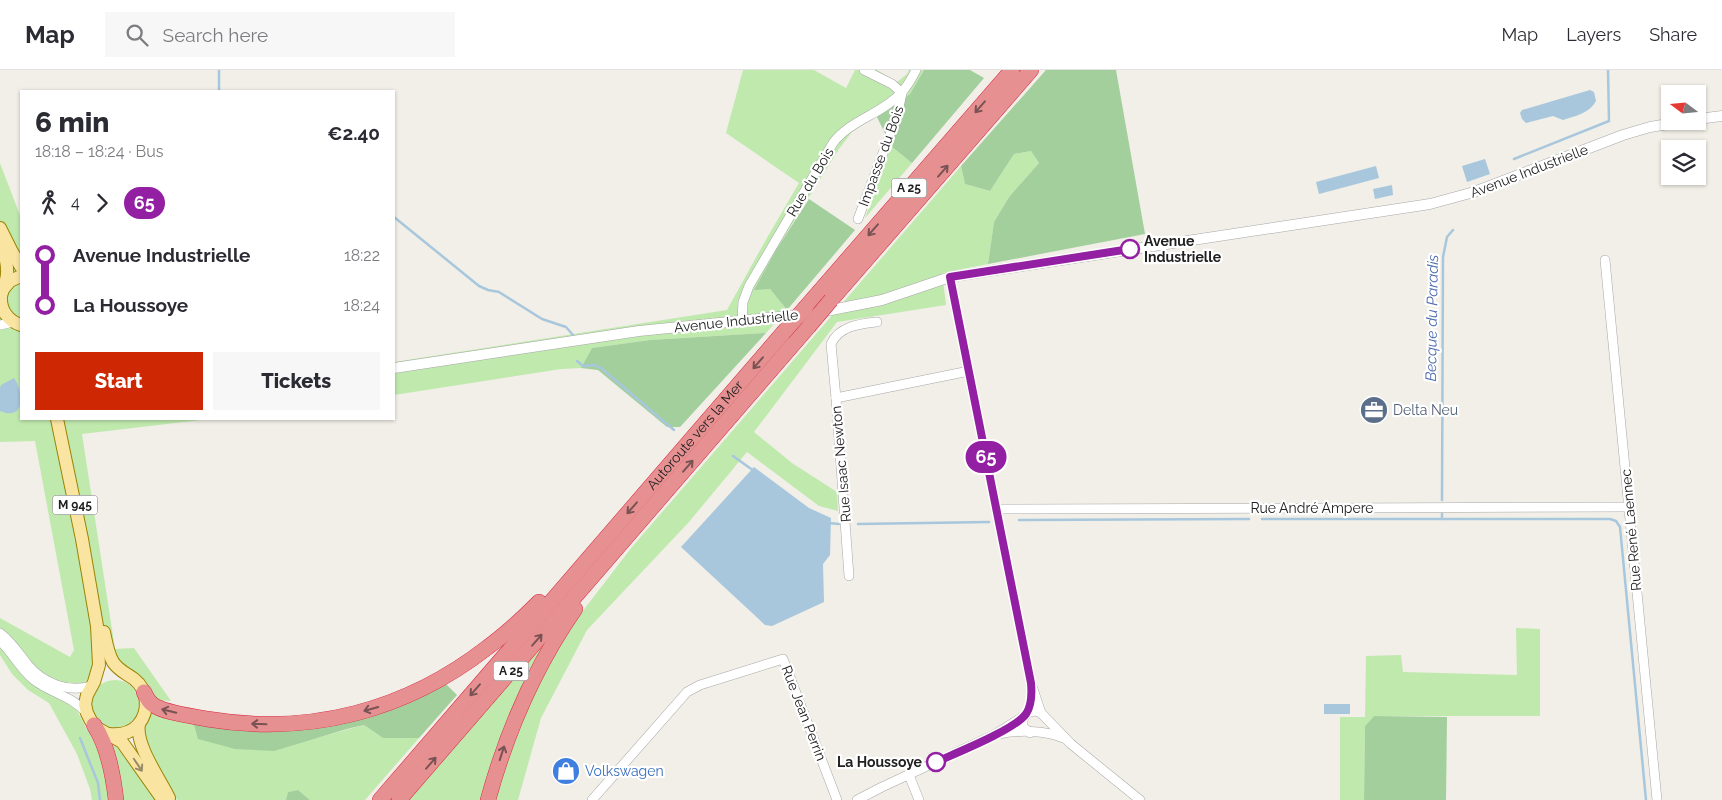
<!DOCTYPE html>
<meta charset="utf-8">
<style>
:root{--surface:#fff;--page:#f7f7f7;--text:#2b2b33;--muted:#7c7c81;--line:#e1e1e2;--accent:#cd2803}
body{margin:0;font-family:Raleway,sans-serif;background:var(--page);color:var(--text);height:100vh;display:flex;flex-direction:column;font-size:19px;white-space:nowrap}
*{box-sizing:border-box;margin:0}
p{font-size:16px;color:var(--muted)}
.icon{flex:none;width:28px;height:28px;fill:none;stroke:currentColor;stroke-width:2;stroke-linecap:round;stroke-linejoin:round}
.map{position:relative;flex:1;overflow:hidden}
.drawer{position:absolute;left:20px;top:20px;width:375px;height:330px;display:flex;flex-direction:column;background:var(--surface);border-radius:0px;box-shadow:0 1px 4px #0004}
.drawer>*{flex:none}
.badge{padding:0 10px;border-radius:16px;font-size:18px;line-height:32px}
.needle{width:32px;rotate:286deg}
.buttons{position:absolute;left:1661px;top:15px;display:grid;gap:10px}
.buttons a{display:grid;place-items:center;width:45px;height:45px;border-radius:0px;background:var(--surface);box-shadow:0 1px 4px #0004;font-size:25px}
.map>.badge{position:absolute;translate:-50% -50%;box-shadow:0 0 0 2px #fff}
.legs{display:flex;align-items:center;gap:8px;height:55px;padding:0 15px;font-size:16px}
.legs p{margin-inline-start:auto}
.overview{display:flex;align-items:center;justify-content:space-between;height:85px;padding:0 15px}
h1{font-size:28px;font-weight:800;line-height:38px}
.action{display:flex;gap:10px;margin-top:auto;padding:10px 15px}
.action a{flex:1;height:58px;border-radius:0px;background:var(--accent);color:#fff;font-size:20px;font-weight:800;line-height:58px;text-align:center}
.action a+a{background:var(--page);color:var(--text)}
ul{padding:0 15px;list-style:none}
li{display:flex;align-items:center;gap:18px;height:50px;font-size:19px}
li i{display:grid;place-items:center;width:8px;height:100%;margin:0 6px;background:currentColor}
li i::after{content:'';width:12px;height:12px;margin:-6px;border:4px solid;border-radius:50%;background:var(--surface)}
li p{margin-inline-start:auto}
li:first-child i{background:linear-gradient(#0000 50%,currentColor 0)}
li:last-child i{background:linear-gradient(currentColor 50%,#0000 0)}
header{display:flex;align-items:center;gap:30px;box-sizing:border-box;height:70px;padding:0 25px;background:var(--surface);border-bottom:1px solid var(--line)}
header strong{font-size:24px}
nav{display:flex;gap:28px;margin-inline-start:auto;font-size:18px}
.search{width:350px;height:45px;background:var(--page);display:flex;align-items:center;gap:12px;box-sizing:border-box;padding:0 18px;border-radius:0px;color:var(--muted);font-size:19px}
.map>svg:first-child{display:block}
</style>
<header>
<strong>Map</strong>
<div class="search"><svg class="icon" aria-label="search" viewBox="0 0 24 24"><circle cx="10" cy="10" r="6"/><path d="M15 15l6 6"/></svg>Search here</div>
<nav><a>Map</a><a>Layers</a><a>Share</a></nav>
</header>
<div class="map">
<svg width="1722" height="730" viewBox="0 0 1722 730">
<rect width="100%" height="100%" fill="#f1efe7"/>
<!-- grass -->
<g fill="#c0e9ae">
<polygon points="743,0 814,0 846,18 855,0 877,0 897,12 907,4 909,0 924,0 910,24 852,62 839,79 776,180 755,219 770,219 787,240 766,263 650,270 592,278 581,298 561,299 394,325 394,292 727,240 764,173 799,113 726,63"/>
<polygon points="891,76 912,93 865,148"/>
<polygon points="1031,81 1039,93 1009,127 994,152 988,194 942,203 946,235 837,252 754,362 792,393 837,422 838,441 819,436 747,382 689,452 587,560 541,648 518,730 408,730 543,574 556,578 582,542 632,477 961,96 965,114 990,121 1014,84"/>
<polygon points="0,93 21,148 21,349 209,349 82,364 115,579 134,578 171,631 154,630 115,590 96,593 93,603 84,613 67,613 59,627 76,638 87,660 97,668 116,676 156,730 92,730 90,719 77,684 49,633 28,620 12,604 0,585 0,548 70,587 74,580 35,371 0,372"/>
<polygon points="1516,558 1540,559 1540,646 1374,646 1365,656 1364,730 1340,730 1340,647 1365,647 1366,586 1401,585 1403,602 1517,605"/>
<circle cx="115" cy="634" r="24"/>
<polygon points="151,640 313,669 364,655 383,668 419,668 365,730 310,730 298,720 288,722 286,730 177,730 146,674 143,663"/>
</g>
<!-- forest -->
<g fill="#a2cf9c">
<polygon points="924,0 970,0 984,8 912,93 891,76 877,47 910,24"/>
<polygon points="1046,0 1116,0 1145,164 988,194 994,152 1009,127 1039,93 1031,81 1014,84 990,121 965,114 961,96"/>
<polygon points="809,129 855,160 787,240 770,219 754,220 776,180"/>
<polygon points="766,263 680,357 667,357 598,300 581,298 592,278 650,270"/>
<polygon points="446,614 457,625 419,668 383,668 364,655 347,659 274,681 235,679 198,669 193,651 367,647"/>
<polygon points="1374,646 1447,647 1446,730 1364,730 1365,656"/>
<polygon points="298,720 310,730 286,730 288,722"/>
</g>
<!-- water -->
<g fill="#a8c7dd">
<path d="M1590 20 1594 22 1596 31C1590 43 1575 46 1563 50L1553 46 1526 53 1522 49 1520 43 1522 40Z"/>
<polygon points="1485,89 1490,104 1467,112 1462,96"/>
<polygon points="1376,96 1379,108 1319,124 1316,112"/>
<polygon points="1392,115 1393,125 1375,129 1373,119"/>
<path d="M14 308C24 322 25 352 0 341V318L1 315Z"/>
<polygon points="754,397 809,438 831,448 830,485 823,494 824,532 772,556 765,555 681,477"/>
<rect x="1324" y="634" width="26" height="10"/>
</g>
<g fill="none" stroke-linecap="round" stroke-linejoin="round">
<!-- stream -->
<g stroke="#a8c7dd" stroke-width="2.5">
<polyline points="219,21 219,0"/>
<polyline points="1514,89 1609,51 1608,0"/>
<polyline points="394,147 479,216 488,220 499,222 542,249 566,257 573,265"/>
<polyline points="577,291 583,296 595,295 601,298 674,360"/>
<polyline points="733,386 754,401"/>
<polyline points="1442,430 1443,187 1447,167 1453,160"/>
<polyline points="1262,449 1442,449 1442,444"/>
<polyline points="1442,449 1610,449 1616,451 1620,457 1646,730"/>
<polyline points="1019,450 1249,449"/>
<polyline points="828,453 839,454"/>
<polyline points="858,454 989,452"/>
<polyline points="80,668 98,713 100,730"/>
</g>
<defs>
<g id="minor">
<polyline points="858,149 897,46 902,23 892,14 864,0"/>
<polyline points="1605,190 1657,730"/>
<polyline points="950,207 1031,613 1041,643"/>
<path d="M742 251 743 232 749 216 833 73C850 50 882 44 901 23 908 16 912 8 916 0"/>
<polyline points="0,255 13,252"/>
<path d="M836 328 831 274C839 256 859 254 877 252"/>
<polyline points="996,439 1629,437"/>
<polyline points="849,506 836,328 969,301"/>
<path d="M0 563C12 572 19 584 28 595 43 613 68 623 91 616"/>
<path d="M0 571C13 583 20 599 34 610 51 623 72 626 87 643"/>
<polyline points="1030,663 1023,657 1023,649 1028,642 1036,641 1041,643 1071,674 1140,730"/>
<path d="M999 664C1017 660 1046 660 1063 668"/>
<polyline points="909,705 919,730"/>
<polyline points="592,730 687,622 700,615 783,589 837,730"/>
<polyline points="857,730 882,717 994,665 1024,646"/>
</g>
<g id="tertiary">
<polyline points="1698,49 1722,46"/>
<polyline points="821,242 882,230 950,207 1430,134 1474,122 1623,65 1650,57 1686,51"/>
<polyline points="394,298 639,261 799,245"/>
</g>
<g id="primary">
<polyline points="0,158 11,180 21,197"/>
<path d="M0 168C3 179 8 191 7 203 7 211 3 218 1 226 0 240 8 251 21 255"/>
<polyline points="4,218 10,211 21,206"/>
<polyline points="57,349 82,469 97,556 99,595 94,612 87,625 85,634 87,643 91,651 97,658 122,672 163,730"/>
<path d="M104 562C106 572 108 584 113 592 119 601 126 603 134 609 148 620 150 641 138 655 131 663 120 665 109 664"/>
<path d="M139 654C135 675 160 709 169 728"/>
</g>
<g id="motorway">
<polyline points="831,230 1031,0"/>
<polyline points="806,237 1012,0"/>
<path d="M144 622C146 626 148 631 152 634 163 643 193 646 207 649 309 666 406 641 488 577 506 564 523 548 539 532"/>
<path d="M94 655C108 676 113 704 116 730"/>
<path id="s1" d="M380 730 783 263"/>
<polyline points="399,730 809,256"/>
<path d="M488 730C507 661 534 598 575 539"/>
</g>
</defs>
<!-- minor casing -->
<use href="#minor" stroke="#a7a7a7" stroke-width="10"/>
<!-- tertiary casing -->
<use href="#tertiary" stroke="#a7a7a7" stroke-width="11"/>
<!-- primary casing -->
<use href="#primary" stroke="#9a8402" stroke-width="14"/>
<!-- motorway casing -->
<use href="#motorway" stroke="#d92a46" stroke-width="16"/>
<!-- minor -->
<use href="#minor" stroke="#fff" stroke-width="9"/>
<!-- tertiary -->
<use href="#tertiary" stroke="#fff" stroke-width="10"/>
<!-- primary -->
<use href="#primary" stroke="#fae4a2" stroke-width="12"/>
<!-- motorway -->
<use href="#motorway" stroke="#e69091" stroke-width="15"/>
<defs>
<g id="motorway-bridge">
<polyline points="809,256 831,230"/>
<polyline points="783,263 806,237"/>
</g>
</defs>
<!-- motorway-bridge casing -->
<use href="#motorway-bridge" stroke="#d92a46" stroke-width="16" stroke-linecap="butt"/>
<!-- motorway-bridge -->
<use href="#motorway-bridge" stroke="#e69091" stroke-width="15"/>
</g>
<!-- one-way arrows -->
<defs><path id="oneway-shaft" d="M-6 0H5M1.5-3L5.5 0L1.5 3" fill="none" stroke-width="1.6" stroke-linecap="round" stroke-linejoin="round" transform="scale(1.25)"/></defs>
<g stroke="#795253">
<use href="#oneway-shaft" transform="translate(980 37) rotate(131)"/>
<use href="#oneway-shaft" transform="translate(943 101) rotate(-49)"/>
<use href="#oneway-shaft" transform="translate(873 160) rotate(131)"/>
<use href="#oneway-shaft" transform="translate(758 293) rotate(131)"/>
<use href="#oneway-shaft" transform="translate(688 396) rotate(-49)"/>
<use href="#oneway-shaft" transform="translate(632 438) rotate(131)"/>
<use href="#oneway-shaft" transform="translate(537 570) rotate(-49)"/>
<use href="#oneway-shaft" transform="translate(475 620) rotate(131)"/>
<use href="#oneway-shaft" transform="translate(371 639) rotate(164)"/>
<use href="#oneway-shaft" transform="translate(169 641) rotate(-166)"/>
<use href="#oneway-shaft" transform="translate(259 654) rotate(-178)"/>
<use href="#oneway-shaft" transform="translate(502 683) rotate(-72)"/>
<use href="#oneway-shaft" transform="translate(431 693) rotate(-49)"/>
</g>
<use stroke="#988c68" href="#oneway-shaft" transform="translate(138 695) rotate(56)"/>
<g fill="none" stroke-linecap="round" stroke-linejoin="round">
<defs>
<path id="line-1" d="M936 692C956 683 1014 660 1026 644 1032 635 1032 624 1031 613L950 207 1130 179"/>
</defs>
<!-- line-1 casing -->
<use href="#line-1" stroke="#fff" stroke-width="11"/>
<!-- line-1 -->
<use href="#line-1" stroke="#9320a3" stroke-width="8"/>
</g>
<!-- icons -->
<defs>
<symbol id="office-disc" viewBox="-11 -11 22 22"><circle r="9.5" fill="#5c6f8a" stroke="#fff"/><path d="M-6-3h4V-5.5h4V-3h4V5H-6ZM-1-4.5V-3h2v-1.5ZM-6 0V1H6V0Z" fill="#fff"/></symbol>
<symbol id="shop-disc" viewBox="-11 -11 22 22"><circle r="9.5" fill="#3f7fe0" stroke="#fff"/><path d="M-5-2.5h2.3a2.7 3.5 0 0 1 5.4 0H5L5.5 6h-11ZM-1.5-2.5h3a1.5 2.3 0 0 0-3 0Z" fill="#fff"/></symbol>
</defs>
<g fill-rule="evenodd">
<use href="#office-disc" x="1358" y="324" width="32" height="32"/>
<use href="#shop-disc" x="550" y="685" width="32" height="32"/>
</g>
<!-- markers -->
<g fill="#fff" stroke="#9320a3" stroke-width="2.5">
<circle cx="1130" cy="179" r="9"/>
<circle cx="936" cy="692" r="9"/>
</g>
<g text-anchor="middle" stroke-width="4.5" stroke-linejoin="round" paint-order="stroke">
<!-- shield labels -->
<g fill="#fff" stroke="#636363" stroke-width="1">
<rect x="891.5" y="108.5" width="35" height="19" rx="4"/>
<rect x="52.5" y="425.5" width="45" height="19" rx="4"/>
<rect x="493.5" y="591.5" width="35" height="19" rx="4"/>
</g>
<g font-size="12" font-weight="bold" fill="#202020">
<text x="909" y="122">A 25</text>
<text x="75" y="439">M 945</text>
<text x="511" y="605">A 25</text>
</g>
<!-- street labels -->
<g font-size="14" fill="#202020" stroke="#fff">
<text transform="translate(881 86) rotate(-70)" y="5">Impasse du Bois</text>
<text transform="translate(1529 101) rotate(-21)" y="5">Avenue Industrielle</text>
<text transform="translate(810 112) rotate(-59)" y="5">Rue du Bois</text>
<text transform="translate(736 251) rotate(-6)" y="5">Avenue Industrielle</text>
<text dy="5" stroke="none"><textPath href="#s1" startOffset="482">Autoroute vers la Mer</textPath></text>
<text transform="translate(841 394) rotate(-95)" y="5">Rue Isaac Newton</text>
<text x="1312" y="443">Rue André Ampere</text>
<text transform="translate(1631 460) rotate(-95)" y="5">Rue René Laennec</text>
<text transform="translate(804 643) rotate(69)" y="5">Rue Jean Perrin</text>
</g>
<!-- stop labels -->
<g font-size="14" font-weight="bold" fill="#202020" stroke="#fff" text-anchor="start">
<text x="1144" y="176">Avenue<tspan x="1144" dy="16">Industrielle</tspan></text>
<text x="922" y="697" text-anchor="end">La Houssoye</text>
</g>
<!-- service labels -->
<g font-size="14" fill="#4e5e75" stroke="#fff" text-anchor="start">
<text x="1393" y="345">Delta Neu</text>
</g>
<!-- shop labels -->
<g font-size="14" fill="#366cbe" stroke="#fff" text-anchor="start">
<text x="585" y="706">Volkswagen</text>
</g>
<!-- water labels -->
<g font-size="15" font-style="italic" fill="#4d6caf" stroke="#fff">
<text transform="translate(1432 248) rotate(-89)" y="5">Becque du Paradis</text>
</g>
</g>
</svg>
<div class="buttons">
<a><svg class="needle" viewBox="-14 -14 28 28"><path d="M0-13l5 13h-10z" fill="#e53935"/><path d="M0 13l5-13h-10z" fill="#7c7c81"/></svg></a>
<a><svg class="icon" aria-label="layers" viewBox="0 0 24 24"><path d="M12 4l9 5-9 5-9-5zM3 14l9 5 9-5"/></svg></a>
</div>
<b class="badge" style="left:986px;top:387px;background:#9320a3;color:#fff">65</b>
<section class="drawer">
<div class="overview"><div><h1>6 min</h1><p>18:18 – 18:24 · Bus</p></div><b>€2.40</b></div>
<div class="legs"><svg class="icon" aria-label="walk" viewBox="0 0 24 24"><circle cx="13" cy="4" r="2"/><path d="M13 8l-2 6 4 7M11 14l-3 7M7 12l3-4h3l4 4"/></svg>4<svg class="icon" aria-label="forward" viewBox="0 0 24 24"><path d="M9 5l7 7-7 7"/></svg><b class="badge" style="background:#9320a3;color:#fff">65</b></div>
<ul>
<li><i style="color:#9320a3"></i><b>Avenue Industrielle</b><p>18:22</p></li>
<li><i style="color:#9320a3"></i><b>La Houssoye</b><p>18:24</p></li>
</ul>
<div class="action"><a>Start</a><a>Tickets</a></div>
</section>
</div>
